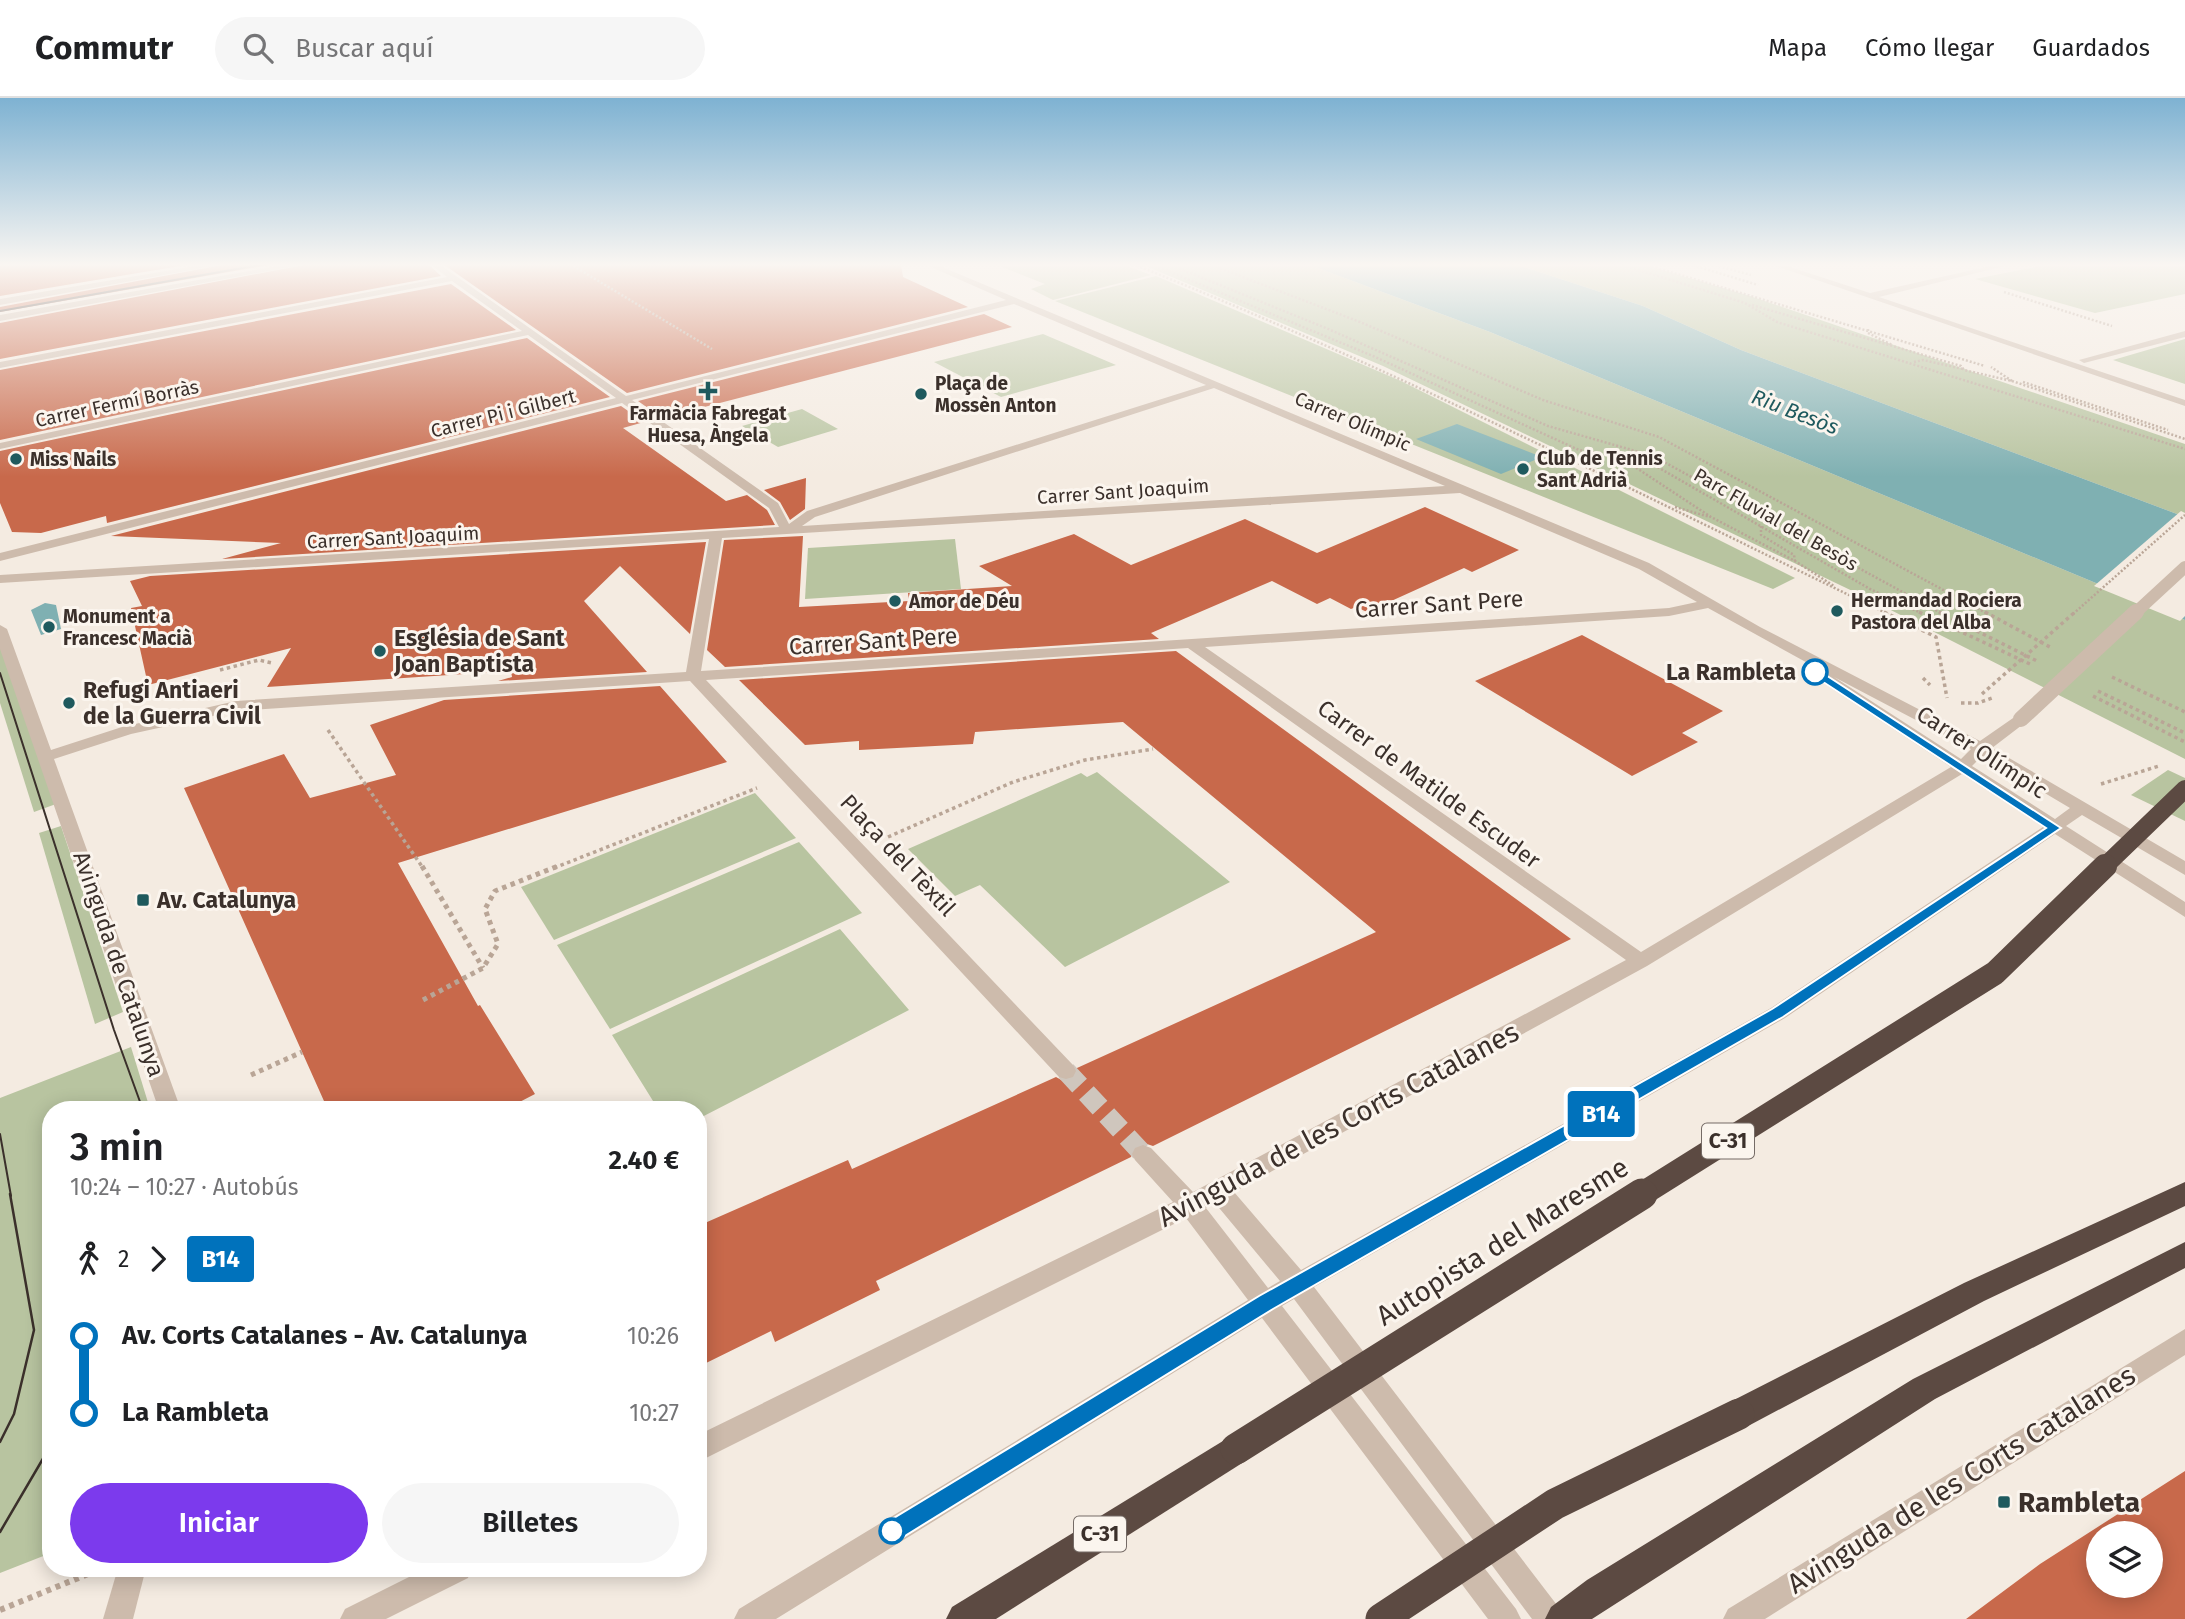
<!DOCTYPE html>
<html lang="es">
<meta charset="utf-8">
<style>
:root{--surface:#fff;--page:#f6f6f6;--text:#202124;--muted:#757577;--line:#e0e0e0;--accent:#7c3aed}
body{margin:0;font-family:"Fira Sans",sans-serif;background:var(--page);color:var(--text);height:100vh;display:flex;flex-direction:column;font-size:26px;white-space:nowrap}
*{box-sizing:border-box;margin:0}
p{font-size:23px;color:var(--muted)}
.icon{flex:none;width:38px;height:38px;fill:none;stroke:currentColor;stroke-width:2;stroke-linecap:round;stroke-linejoin:round}
.map{position:relative;flex:1;overflow:hidden}
.details{position:absolute;left:42px;top:1003px;width:665px;height:476px;display:flex;flex-direction:column;background:var(--surface);border-radius:28px;box-shadow:0 4px 18px #0003}
.details>*{flex:none}
.badge{padding:0 14px;border-radius:5px;font-size:24px;line-height:46px}
.tools{position:absolute;left:2086px;top:1423px;display:grid;gap:14px}
.tools a{display:grid;place-items:center;width:77px;height:77px;border-radius:50%;background:var(--surface);box-shadow:0 4px 18px #0003;font-size:35px}
.map>.badge{position:absolute;translate:-50% -50%;box-shadow:0 0 0 4px #fff}
.legs{display:flex;align-items:center;gap:10px;height:77px;padding:0 28px;font-size:23px}
.legs p{margin-inline-start:auto}
.headline{display:flex;align-items:center;justify-content:space-between;height:119px;padding:0 28px}
h1{font-size:38px;font-weight:600;line-height:52px}
.primary-button{display:flex;gap:14px;margin-top:auto;padding:14px 28px}
.primary-button a{flex:1;height:80px;border-radius:42px;background:var(--accent);color:#fff;font-size:28px;font-weight:600;line-height:80px;text-align:center}
.primary-button a+a{background:var(--page);color:var(--text)}
ul{padding:0 28px;list-style:none}
li{display:flex;align-items:center;gap:24px;height:77px;font-size:26px}
li i{display:grid;place-items:center;width:10px;height:100%;margin:0 9px;background:currentColor}
li i::after{content:'';width:18px;height:18px;margin:-9px;border:5px solid;border-radius:50%;background:var(--surface)}
li p{margin-inline-start:auto}
li:first-child i{background:linear-gradient(#0000 50%,currentColor 0)}
li:last-child i{background:linear-gradient(currentColor 50%,#0000 0)}
header{display:flex;align-items:center;gap:42px;box-sizing:border-box;height:98px;padding:0 35px;background:var(--surface);border-bottom:2px solid var(--line)}
header strong{font-size:33px}
nav{display:flex;gap:38px;margin-inline-start:auto;font-size:24px}
.search{width:490px;height:63px;background:var(--page);display:flex;align-items:center;gap:18px;box-sizing:border-box;padding:0 24px;border-radius:38px;color:var(--muted);font-size:26px}
.map>svg:first-child{display:block}
</style>
<header>
<strong>Commutr</strong>
<div class="search"><svg class="icon" aria-label="search" viewBox="0 0 24 24"><circle cx="10" cy="10" r="6"/><path d="M15 15l6 6"/></svg>Buscar aquí</div>
<nav><a>Mapa</a><a>Cómo llegar</a><a>Guardados</a></nav>
</header>
<div class="map">
<svg width="2185" height="1521" viewBox="0 0 2185 1521">
<rect width="100%" height="100%" fill="#f4ebe1"/>
<!-- green -->
<g fill="#b8c4a0">
<polygon points="1014,166 1122,166 1151,177 1053,202 1031,191 1045,186 1002,169"/>
<polygon points="1141,166 1307,166 1490,234 2185,522 2185,661 1867,500 1383,268"/>
<polygon points="1515,166 1642,166 1750,198 2185,346 2185,419 1741,252 1643,208"/>
<polygon points="2050,166 2177,166 2185,168 2185,196 2095,215 1975,181"/>
<polygon points="1156,178 1401,283 1795,480 1773,491 1055,203"/>
<polygon points="1043,236 1116,267 1001,299 934,264"/>
<polygon points="2185,241 2185,286 2113,262"/>
<polygon points="802,311 838,331 778,349 742,328"/>
<polygon points="955,441 961,491 805,501 808,450"/>
<polygon points="0,543 56,706 34,714 0,605"/>
<polygon points="2168,672 2185,680 2185,723 2131,697"/>
<polygon points="1097,674 1230,784 1065,869 980,787 955,798 908,751 1081,675 1087,679"/>
<polygon points="755,695 796,740 554,842 521,789"/>
<polygon points="61,728 123,914 95,926 39,735"/>
<polygon points="799,744 862,815 610,931 557,847"/>
<polygon points="840,831 909,912 698,1021 698,1012 658,1011 612,937"/>
<polygon points="131,949 150,1011 51,1012 51,1455 0,1475 0,1000"/>
</g>
<!-- water -->
<g fill="#7fb0b2">
<polygon points="1307,166 1515,166 1643,208 1741,252 2185,419 2185,522 1490,234"/>
<polygon points="1457,326 1542,359 1501,376 1416,341"/>
<polygon points="45,505 56,507 61,531 41,537 31,512"/>
</g>
<!-- pier -->
<polygon fill="#f4ebe1" points="2181,413 2185,415 2185,518 2180,523 2094,488"/>
<!-- building -->
<g fill="#c8694b" fill-rule="evenodd">
<polygon points="0,166 192,166 0,198"/>
<polygon points="227,166 275,166 0,214 0,209"/>
<polygon points="309,166 428,166 441,178 0,261 0,225"/>
<polygon points="443,166 901,166 903,179 968,209 627,295"/>
<polygon points="451,186 516,232 0,342 0,272"/>
<polygon points="984,216 1012,229 662,320 638,303"/>
<polygon points="527,240 610,299 107,425 106,418 41,435 12,434 0,405 0,353"/>
<polygon points="621,308 644,324 623,330 726,403 747,397 767,412 775,427 222,461 281,445 111,438"/>
<polygon points="806,380 805,411 790,422 780,404 764,392"/>
<polygon points="1425,409 1519,452 1472,474 1464,470 1367,514 1356,509 1351,511 1330,500 1317,506 1272,483 1151,535 1159,541 725,569 707,552 724,442 803,438 799,509 909,503 908,495 1012,488 979,468 1074,436 1131,467 1245,421 1317,455"/>
<polygon points="706,444 690,536 620,468 584,503 647,574 498,583 512,579 511,573 267,589 291,550 148,587 131,510 142,508 130,483 150,478"/>
<polygon points="1582,537 1723,613 1682,635 1698,644 1632,678 1475,583"/>
<polygon points="1176,553 1571,841 1153,1048 1144,1045 1134,1048 1131,1059 876,1183 880,1192 775,1244 771,1233 698,1269 698,1128 848,1062 852,1071 1056,979 1065,984 1074,982 1077,970 1376,834 1123,624 975,634 973,646 859,652 859,643 805,647 739,582"/>
<polygon points="660,588 727,664 398,765 478,908 480,907 535,996 504,1012 328,1012 184,690 284,656 310,700 396,677 370,627 444,602"/>
<path d="M2185 1373V1521H1966L2040 1466ZM2098 1435H2151V1488H2098Z"/>
</g>
<g fill="none" stroke-linecap="round" stroke-linejoin="round">
<!-- minor-tunnel -->
<polyline stroke="#cfc6bd" stroke-width="20" stroke-dasharray="20 10" stroke-linecap="butt" points="1066,973 1143,1056"/>
<!-- path-far3 -->
<g stroke="#b9a596" stroke-width="2.5" stroke-dasharray="2 2" stroke-linecap="butt">
<polyline points="570,166 712,251"/>
<path d="M1133 166C1391 269 1638 395 1888 516"/>
<polyline points="1151,166 1373,258 1579,352 1647,363 1870,491 1923,516"/>
<polyline points="1168,166 1326,230 1548,328 1653,358 1943,516"/>
<polyline points="1209,166 1360,224 1543,302 1659,339 1988,516"/>
<polyline points="1619,166 1745,205 1777,224 2185,351"/>
<polyline points="1644,166 1985,268"/>
<polyline points="1689,166 1758,187"/>
<polyline points="1711,166 1751,177"/>
<polyline points="2004,194 2112,228"/>
<polyline points="1752,207 1961,268 1964,272 2012,283 1991,269"/>
<polyline points="1868,231 1868,235 1892,247"/>
<polyline points="1914,264 1923,262 1963,271"/>
<polyline points="2012,283 2185,341"/>
<polyline points="2023,284 2168,332"/>
<polyline points="1648,362 1635,369 1711,419 1795,463 1834,488"/>
<polyline points="1675,409 1710,419"/>
<polyline points="1761,428 1761,437 1794,457 1795,463"/>
</g>
<!-- path-far2 -->
<g stroke="#b9a596" stroke-width="3.5" stroke-dasharray="3.5 3.5" stroke-linecap="butt">
<polyline points="1884,514 1936,539 1947,600"/>
<polyline points="1919,514 2032,567"/>
<polyline points="1939,514 2037,563"/>
<polyline points="1985,514 2050,549"/>
<polyline points="220,572 259,562 272,565"/>
<polyline points="2112,579 2185,614"/>
<polyline points="1923,580 1930,587"/>
<polyline points="2098,593 2185,635"/>
<polyline points="2093,598 2185,644"/>
<polyline points="1961,605 1978,605 1995,599"/>
<polyline points="328,632 423,770"/>
<polyline points="2101,686 2159,668"/>
<polyline points="888,739 1013,684 1085,662 1153,651"/>
<polyline points="554,770 757,690"/>
</g>
<!-- path-far1 -->
<g stroke="#b9a596" stroke-width="5" stroke-dasharray="4.5 4.5" stroke-linecap="butt">
<polyline points="422,768 483,870"/>
<polyline points="423,902 483,870 498,846 485,811 495,793 558,768"/>
<polyline points="251,977 302,954"/>
</g>
<!-- path -->
<polyline stroke="#b9a596" stroke-width="6" stroke-dasharray="5 5" stroke-linecap="butt" points="0,1512 93,1474"/>
<!-- minor -->
<g fill="#cdbbac" fill-rule="evenodd">
<polygon points="207,166 224,166 0,207 0,201"/>
<polygon points="289,166 306,166 0,223 0,217"/>
<path d="M430 166H439L626 298 1006 202 924 166H935L1649 465 1760 529 1980 643 2016 618H2026L2029 621 2026 624 1992 650 2185 763V777L2082 717 2066 728 2185 804V819L2055 736 1785 920 1314 1189 1560 1511 1565 1521H1532L1294 1201 1282 1208 1516 1511 1521 1521H1488L1262 1220 776 1521H734L739 1511 1248 1202 1186 1120 698 1364V1337L1173 1104 1135 1062 1132 1056 1135 1050 1143 1047 1151 1050 1193 1094 1626 862 1188 550 706 582 1073 967 1076 973 1073 979 1066 981 1059 979 690 583 236 613 131 636 54 661 181 1012H159L0 551V527L7 531 51 652 122 629 236 603 686 574 709 441 0 485V477L779 429 769 410 622 305 0 463V455L616 300 528 237 0 351V345L522 233 452 183 0 270V264L447 179ZM1014 206 1206 287 807 413 789 426 778 405 632 302ZM1214 290 1445 388 802 428 815 419ZM1460 395 1639 471 1697 504 1669 510 701 573 722 440ZM1708 510 1813 568 1806 572 1808 575 1951 669 1641 854 1205 549 1669 518ZM1834 579 1971 651 1961 661ZM1982 658 2070 710 2055 721 1972 668ZM1962 676 2043 729 1771 910 1301 1172 1234 1094 1647 868ZM1215 1105 1280 1183 1268 1190 1206 1110Z"/>
<polygon points="1770,166 1781,166 1870,195 1999,166 2013,166 1879,199 2185,302 2185,308"/>
<polygon points="2185,233 2185,239 2084,265 2079,262"/>
<polygon points="2185,1231 2185,1257 1765,1521 1723,1521 1728,1511"/>
<polygon points="118,1470 146,1470 133,1521 103,1521"/>
<polygon points="427,1470 472,1470 468,1480 386,1521 340,1521 345,1511"/>
</g>
<!-- highway -->
<g fill="#5c4a42" fill-rule="evenodd">
<polygon points="2185,1084 2185,1108 1984,1203 1750,1327 1739,1331 1728,1327 1723,1316 1728,1305 1964,1185"/>
<polygon points="2185,1144 2185,1170 1935,1301 1592,1521 1545,1521 1551,1509 1587,1482 1913,1281"/>
<polygon points="1236,1335 1247,1340 1252,1351 1247,1362 996,1521 946,1521 952,1509"/>
</g>
<!-- tram-far1 -->
<g stroke="#3b302b" stroke-width="2">
<polyline points="0,213 265,166"/>
<polyline points="0,575 114,932 143,1012"/>
<polyline points="0,1036 11,1098"/>
</g>
<!-- tram -->
<g stroke="#3b302b" stroke-width="2.5">
<polyline points="0,1344 14,1316 34,1232 10,1096"/>
<polyline points="0,1434 51,1347"/>
</g>
<!-- path-bridge-far1 -->
<polyline stroke="#b9a596" stroke-width="2.5" stroke-dasharray="2 2" stroke-linecap="butt" points="2073,516 2185,417"/>
<!-- path-bridge -->
<polyline stroke="#b9a596" stroke-width="3.5" stroke-dasharray="3.5 3.5" stroke-linecap="butt" points="1982,596 2075,514"/>
<!-- minor-bridge-far1 -->
<polyline stroke="#cdbbac" stroke-width="12" points="2134,516 2185,469"/>
<!-- minor-bridge -->
<polyline stroke="#cdbbac" stroke-width="16" points="2021,621 2136,514"/>
<!-- highway-bridge-far2 -->
<polyline stroke="#5c4a42" stroke-width="18" points="2103,770 2185,691"/>
<!-- highway-bridge-far1 -->
<polyline stroke="#5c4a42" stroke-width="24" points="1639,1098 1995,875 2105,768"/>
<!-- highway-bridge -->
<g stroke="#5c4a42" stroke-width="31">
<polyline points="1236,1351 1642,1096"/>
<polyline points="1381,1521 1555,1406 1739,1316"/>
</g>
</g>
<!-- sky -->
<linearGradient id="sky" x2="0" y2="1"><stop stop-color="#7eb2d2"/><stop offset="0.44" stop-color="#faf6f2"/><stop offset="1" stop-color="#faf6f2" stop-opacity="0"/></linearGradient>
<rect width="2185" height="379" fill="url(#sky)"/>
<!-- line-1 -->
<polygon fill="#0072bc" stroke="#fff" stroke-width="2" points="1815,570 2061,730 1783,919 1273,1211 900,1441 892,1444 884,1441 881,1433 884,1426 1259,1198 1772,911 2046,730 1811,576 1809,574"/>
<!-- markers -->
<g fill="#1f5a5e" stroke="#fbf5ee" stroke-width="2.5">
<path d="M704.5 282.5h7v7h7v7h-7v7h-7v-7h-7v-7h7z"/>
<circle cx="921" cy="296" r="7"/>
<circle cx="16" cy="361" r="7"/>
<circle cx="1523" cy="371" r="7"/>
<circle cx="895" cy="503" r="7"/>
<circle cx="1837" cy="513" r="7"/>
<circle cx="49" cy="529" r="7"/>
<circle cx="380" cy="553" r="7"/>
<circle cx="69" cy="605" r="7"/>
<rect x="136" y="795" width="14" height="14" rx="3.5"/>
<rect x="1997" y="1397" width="14" height="14" rx="3.5"/>
</g>
<g fill="#fff" stroke="#0072bc" stroke-width="3.5">
<circle cx="1815" cy="574" r="12"/>
<circle cx="892" cy="1433" r="12"/>
</g>
<g text-anchor="middle" stroke-width="6" stroke-linejoin="round" paint-order="stroke">
<!-- far-poi labels -->
<g font-size="19" font-weight="bold" fill="#3b302b" stroke="#fbf5ee" text-anchor="start">
<text x="935" y="292">Plaça de<tspan x="935" dy="22">Mossèn Anton</tspan></text>
<text x="708" y="322" text-anchor="middle">Farmàcia Fabregat<tspan x="708" dy="22">Huesa, Àngela</tspan></text>
<text x="1537" y="367">Club de Tennis<tspan x="1537" dy="22">Sant Adrià</tspan></text>
<text x="30" y="368">Miss Nails</text>
<text x="1851" y="509">Hermandad Rociera<tspan x="1851" dy="22">Pastora del Alba</tspan></text>
<text x="909" y="510">Amor de Déu</text>
<text x="63" y="525">Monument a<tspan x="63" dy="22">Francesc Macià</tspan></text>
</g>
<!-- far-street labels -->
<g font-size="19" fill="#3b302b" stroke="#fbf5ee">
<text transform="translate(117 305) rotate(-12)" y="7">Carrer Fermí Borràs</text>
<text transform="translate(503 315) rotate(-14)" y="7">Carrer Pi i Gilbert</text>
<text transform="translate(1353 323) rotate(23)" y="7">Carrer Olímpic</text>
<text transform="translate(1123 393) rotate(-4)" y="7">Carrer Sant Joaquim</text>
<text transform="translate(1776 421) rotate(30)" y="7">Parc Fluvial del Besòs</text>
<text transform="translate(393 439) rotate(-3)" y="7">Carrer Sant Joaquim</text>
</g>
<!-- far-water labels -->
<g font-size="21" font-style="italic" fill="#1f5a5e" stroke="#fbf5ee">
<text transform="translate(1795 314) rotate(21)" y="7">Riu Besòs</text>
</g>
<!-- shield labels -->
<g fill="#fbf5ee" stroke="#756b66" stroke-width="2">
<rect x="1702" y="1025.5" width="52" height="35" rx="5"/>
<rect x="1074" y="1418.5" width="52" height="35" rx="5"/>
</g>
<g font-size="21" font-weight="bold" fill="#3b302b">
<text x="1728" y="1050">C-31</text>
<text x="1100" y="1443">C-31</text>
</g>
<!-- street labels -->
<g font-size="23" fill="#3b302b" stroke="#fbf5ee">
<text transform="translate(1439 506) rotate(-4)" y="8">Carrer Sant Pere</text>
<text transform="translate(873 543) rotate(-4)" y="8">Carrer Sant Pere</text>
<text transform="translate(1982 654) rotate(33)" y="8">Carrer Olímpic</text>
<text transform="translate(1429 686) rotate(36)" y="8">Carrer de Matilde Escuder</text>
<text transform="translate(898 757) rotate(47)" y="8">Plaça del Tèxtil</text>
<text transform="translate(119 866) rotate(71)" y="8">Avinguda de Catalunya</text>
</g>
<!-- poi labels -->
<g font-size="23" font-weight="bold" fill="#3b302b" stroke="#fbf5ee" text-anchor="start">
<text x="394" y="548">Església de Sant<tspan x="394" dy="26">Joan Baptista</tspan></text>
<text x="83" y="600">Refugi Antiaeri<tspan x="83" dy="26">de la Guerra Civil</tspan></text>
<text x="157" y="810">Av. Catalunya</text>
</g>
<!-- stop labels -->
<g font-size="23" font-weight="bold" fill="#3b302b" stroke="#fbf5ee" text-anchor="end">
<text x="1796" y="582">La Rambleta</text>
</g>
<!-- near-street labels -->
<g font-size="28" fill="#3b302b" stroke="#fbf5ee">
<text transform="translate(1338 1026) rotate(-28)" y="10">Avinguda de les Corts Catalanes</text>
<text transform="translate(1502 1143) rotate(-32)" y="10">Autopista del Maresme</text>
<text transform="translate(1961 1381) rotate(-32)" y="10">Avinguda de les Corts Catalanes</text>
</g>
<!-- near-poi labels -->
<g font-size="28" font-weight="bold" fill="#3b302b" stroke="#fbf5ee" text-anchor="start">
<text x="2018" y="1414">Rambleta</text>
</g>
</g>
</svg>
<div class="tools">
<a><svg class="icon" aria-label="layers" viewBox="0 0 24 24"><path d="M12 4l9 5-9 5-9-5zM3 14l9 5 9-5"/></svg></a>
</div>
<b class="badge" style="left:1601px;top:1016px;background:#0072bc;color:#fff">B14</b>
<section class="details">
<div class="headline"><div><h1>3 min</h1><p>10:24 – 10:27 · Autobús</p></div><b>2.40 €</b></div>
<div class="legs"><svg class="icon" aria-label="walk" viewBox="0 0 24 24"><circle cx="13" cy="4" r="2"/><path d="M13 8l-2 6 4 7M11 14l-3 7M7 12l3-4h3l4 4"/></svg>2<svg class="icon" aria-label="forward" viewBox="0 0 24 24"><path d="M9 5l7 7-7 7"/></svg><b class="badge" style="background:#0072bc;color:#fff">B14</b></div>
<ul>
<li><i style="color:#0072bc"></i><b>Av. Corts Catalanes - Av. Catalunya</b><p>10:26</p></li>
<li><i style="color:#0072bc"></i><b>La Rambleta</b><p>10:27</p></li>
</ul>
<div class="primary-button"><a>Iniciar</a><a>Billetes</a></div>
</section>
</div>
